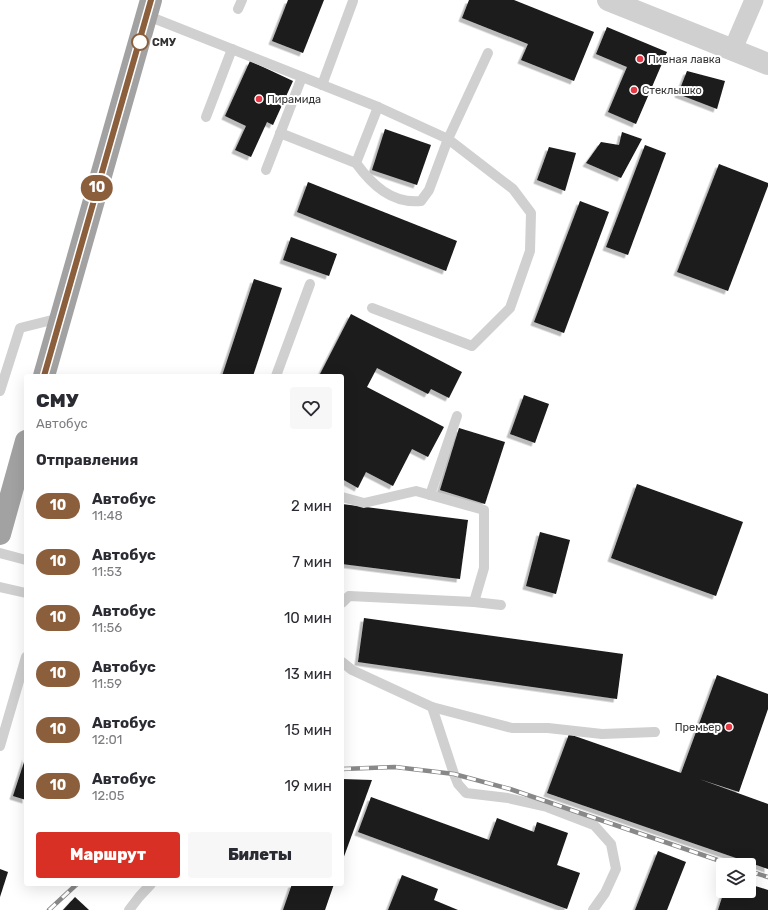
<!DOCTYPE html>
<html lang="ru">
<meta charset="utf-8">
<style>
:root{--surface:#fff;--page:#f7f7f7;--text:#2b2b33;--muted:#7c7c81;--accent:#d93025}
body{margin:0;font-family:Rubik,sans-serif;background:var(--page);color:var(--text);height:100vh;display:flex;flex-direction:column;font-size:15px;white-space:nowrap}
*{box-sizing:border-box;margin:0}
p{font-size:13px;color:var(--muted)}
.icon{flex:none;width:22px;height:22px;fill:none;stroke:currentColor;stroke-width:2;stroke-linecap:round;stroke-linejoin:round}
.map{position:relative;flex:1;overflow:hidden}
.side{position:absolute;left:24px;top:374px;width:320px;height:512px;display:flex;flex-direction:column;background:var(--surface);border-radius:4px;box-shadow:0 4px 16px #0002}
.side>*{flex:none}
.badge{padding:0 8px;border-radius:13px;font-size:14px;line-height:26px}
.controls{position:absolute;left:716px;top:858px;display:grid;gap:8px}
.controls a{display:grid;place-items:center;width:40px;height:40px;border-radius:4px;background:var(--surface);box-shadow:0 4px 16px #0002;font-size:20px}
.map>.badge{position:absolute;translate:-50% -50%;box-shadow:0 0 0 2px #fff}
h2{padding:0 12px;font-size:15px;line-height:36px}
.round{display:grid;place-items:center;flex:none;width:42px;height:42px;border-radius:4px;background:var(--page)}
.overview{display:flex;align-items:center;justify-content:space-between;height:68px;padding:0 12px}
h1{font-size:19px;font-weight:800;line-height:30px}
.button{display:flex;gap:8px;margin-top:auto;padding:8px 12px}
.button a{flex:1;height:46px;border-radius:4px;background:var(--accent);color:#fff;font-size:16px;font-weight:800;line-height:46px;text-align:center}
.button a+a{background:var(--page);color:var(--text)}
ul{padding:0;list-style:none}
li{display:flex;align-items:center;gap:12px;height:56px;padding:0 12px}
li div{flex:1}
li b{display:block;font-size:15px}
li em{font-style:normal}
li .badge{min-width:44px;font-weight:700;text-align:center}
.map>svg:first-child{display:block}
</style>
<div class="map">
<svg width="768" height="910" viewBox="0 0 768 910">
<defs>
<filter id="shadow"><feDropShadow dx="-3.5" dy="3.5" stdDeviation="0" flood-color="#0004"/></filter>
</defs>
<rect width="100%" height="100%" fill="#fff"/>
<!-- building -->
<g fill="#1a1a1a" filter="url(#shadow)">
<polygon points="288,0 324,0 303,53 272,41"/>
<polygon points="469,0 514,0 594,32 574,81 521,60 528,44 462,18"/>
<polygon points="607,27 667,52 636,124 608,112 627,67 596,54"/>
<polygon points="250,61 293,81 273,125 267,122 251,157 235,150 246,126 225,116"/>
<polygon points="687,71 725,81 717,109 678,94"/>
<polygon points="385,129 431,145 417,185 372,170"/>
<polygon points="622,132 642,139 621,178 586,163 601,142 619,145"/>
<polygon points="645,145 666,153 628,255 606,247"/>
<polygon points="549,147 576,153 565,191 537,180"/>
<polygon points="719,164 768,183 768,186 728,291 677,272"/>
<polygon points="308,182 457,241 446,271 297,212"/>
<polygon points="580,201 609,212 564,333 534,322"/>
<polygon points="291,237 337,254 329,276 283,260"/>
<polygon points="254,279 282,288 253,376 222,376"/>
<polygon points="351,314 462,372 449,398 431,389 428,394 377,368 367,387 444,427 428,457 412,449 393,486 366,472 358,488 342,479 342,376 319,376"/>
<polygon points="524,395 549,404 535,443 510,434"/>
<polygon points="459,428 505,442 485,504 440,490"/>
<polygon points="637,484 743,522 716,596 611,558"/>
<polygon points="342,504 468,520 460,579 342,564"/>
<polygon points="540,532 570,540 556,594 526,586"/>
<polygon points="364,618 623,654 617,699 358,662"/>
<polygon points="717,675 768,694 768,709 739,792 699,779 768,804 768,869 547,793 569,734 681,773"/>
<polygon points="26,756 26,800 13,796"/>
<polygon points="342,779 372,780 342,862"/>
<polygon points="371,797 489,840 497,818 534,832 537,822 568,833 557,865 580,873 567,909 358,832"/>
<polygon points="658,851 686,862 667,910 635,910"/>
<polygon points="0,869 8,872 0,897"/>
<polygon points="402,875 438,889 434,900 458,910 388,910"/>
<polygon points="292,884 334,884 325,910 283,910"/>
<polygon points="749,884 768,890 768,910 718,910 724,891 749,891"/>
<polygon points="75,897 89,910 63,910"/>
</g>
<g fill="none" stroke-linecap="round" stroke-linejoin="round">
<!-- service -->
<g stroke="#d0d0d0" stroke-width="10">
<polyline points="238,9 242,0"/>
<polyline points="148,16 378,107 448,139 513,189 531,213 530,251 510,308 472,346 372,308"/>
<polyline points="322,85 353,1"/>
<polyline points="206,117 232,49"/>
<polyline points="280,133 356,163 378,107"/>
<path d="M356 163C372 185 392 204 421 201L429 190 448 139 488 53"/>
<polyline points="266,170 302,77"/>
<polyline points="276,376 310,284"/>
<polyline points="0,391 20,328 60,318"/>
<polyline points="430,495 457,416"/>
<polyline points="342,497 364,503 416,491 484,510 484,568 474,602"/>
<polyline points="0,553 26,560"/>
<polyline points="0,587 26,593"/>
<polyline points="342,603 349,596 474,602 501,605"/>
<polyline points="342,662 352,670 432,707 512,728 548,728 602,734 655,732"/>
<polyline points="432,707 454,774 458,784 466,793 508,798 547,807 594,825 611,844 616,869 605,893 593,910"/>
<polyline points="0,746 26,657"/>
<polyline points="129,910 139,897 151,884"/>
</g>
<!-- minor -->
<polyline stroke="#d0d0d0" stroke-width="19" points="733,49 754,0"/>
<!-- tertiary -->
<polyline stroke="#d0d0d0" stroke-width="22" points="608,0 768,64"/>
<!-- trunk -->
<g stroke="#a2a2a2" stroke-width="22">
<polyline points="44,376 151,0"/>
<polyline points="0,534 26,441"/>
</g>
<defs>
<g id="rail">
<polyline points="342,769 395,767 454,774 510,789 732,865"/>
<polyline points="749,871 768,877"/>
<polyline points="49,910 77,884"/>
</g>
</defs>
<!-- rail casing -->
<use href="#rail" stroke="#888" stroke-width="4.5"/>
<!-- rail -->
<use href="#rail" stroke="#fff" stroke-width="3" stroke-dasharray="9" stroke-linecap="butt"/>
</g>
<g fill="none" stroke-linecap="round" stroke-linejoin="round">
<defs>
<polyline id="line" points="44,376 151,0"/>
</defs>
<!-- line casing -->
<use href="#line" stroke="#fff" stroke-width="9"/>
<!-- line -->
<use href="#line" stroke="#8b5e3c" stroke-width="6"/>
</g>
<!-- markers -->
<circle fill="#fff" stroke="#8b5e3c" stroke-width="2" cx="140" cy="42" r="8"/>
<g fill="#e63946" stroke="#fff" stroke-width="1.5">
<circle cx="640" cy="59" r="4"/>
<circle cx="634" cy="90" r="4"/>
<circle cx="259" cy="99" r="4"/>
<circle cx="729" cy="727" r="4"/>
</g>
<g text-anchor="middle" stroke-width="4" stroke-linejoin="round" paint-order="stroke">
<!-- stop labels -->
<g font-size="11" font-weight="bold" fill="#333" stroke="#fff" text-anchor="start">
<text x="152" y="46">СМУ</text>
</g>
<!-- poi labels -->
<g font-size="11" fill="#333" stroke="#fff" text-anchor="start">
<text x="648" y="63">Пивная лавка</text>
<text x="642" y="94">Стеклышко</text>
<text x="267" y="103">Пирамида</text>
<text x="721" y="731" text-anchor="end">Премьер</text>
</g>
</g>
</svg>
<div class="controls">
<a><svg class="icon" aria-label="layers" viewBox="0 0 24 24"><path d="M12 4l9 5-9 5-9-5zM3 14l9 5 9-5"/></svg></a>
</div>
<b class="badge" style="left:97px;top:188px;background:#8b5e3c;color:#fff">10</b>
<section class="side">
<div class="overview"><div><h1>СМУ</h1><p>Автобус</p></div><a class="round"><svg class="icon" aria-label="heart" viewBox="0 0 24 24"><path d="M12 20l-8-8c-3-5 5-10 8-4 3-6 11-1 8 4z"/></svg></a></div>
<h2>Отправления</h2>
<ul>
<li><span class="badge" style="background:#8b5e3c;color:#fff">10</span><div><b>Автобус</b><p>11:48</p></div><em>2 мин</em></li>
<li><span class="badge" style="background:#8b5e3c;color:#fff">10</span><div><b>Автобус</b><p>11:53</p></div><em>7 мин</em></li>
<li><span class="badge" style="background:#8b5e3c;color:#fff">10</span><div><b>Автобус</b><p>11:56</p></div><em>10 мин</em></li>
<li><span class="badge" style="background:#8b5e3c;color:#fff">10</span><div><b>Автобус</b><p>11:59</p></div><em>13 мин</em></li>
<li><span class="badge" style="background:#8b5e3c;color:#fff">10</span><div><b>Автобус</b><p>12:01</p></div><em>15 мин</em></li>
<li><span class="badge" style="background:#8b5e3c;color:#fff">10</span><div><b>Автобус</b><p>12:05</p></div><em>19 мин</em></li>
</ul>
<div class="button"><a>Маршрут</a><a>Билеты</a></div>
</section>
</div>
